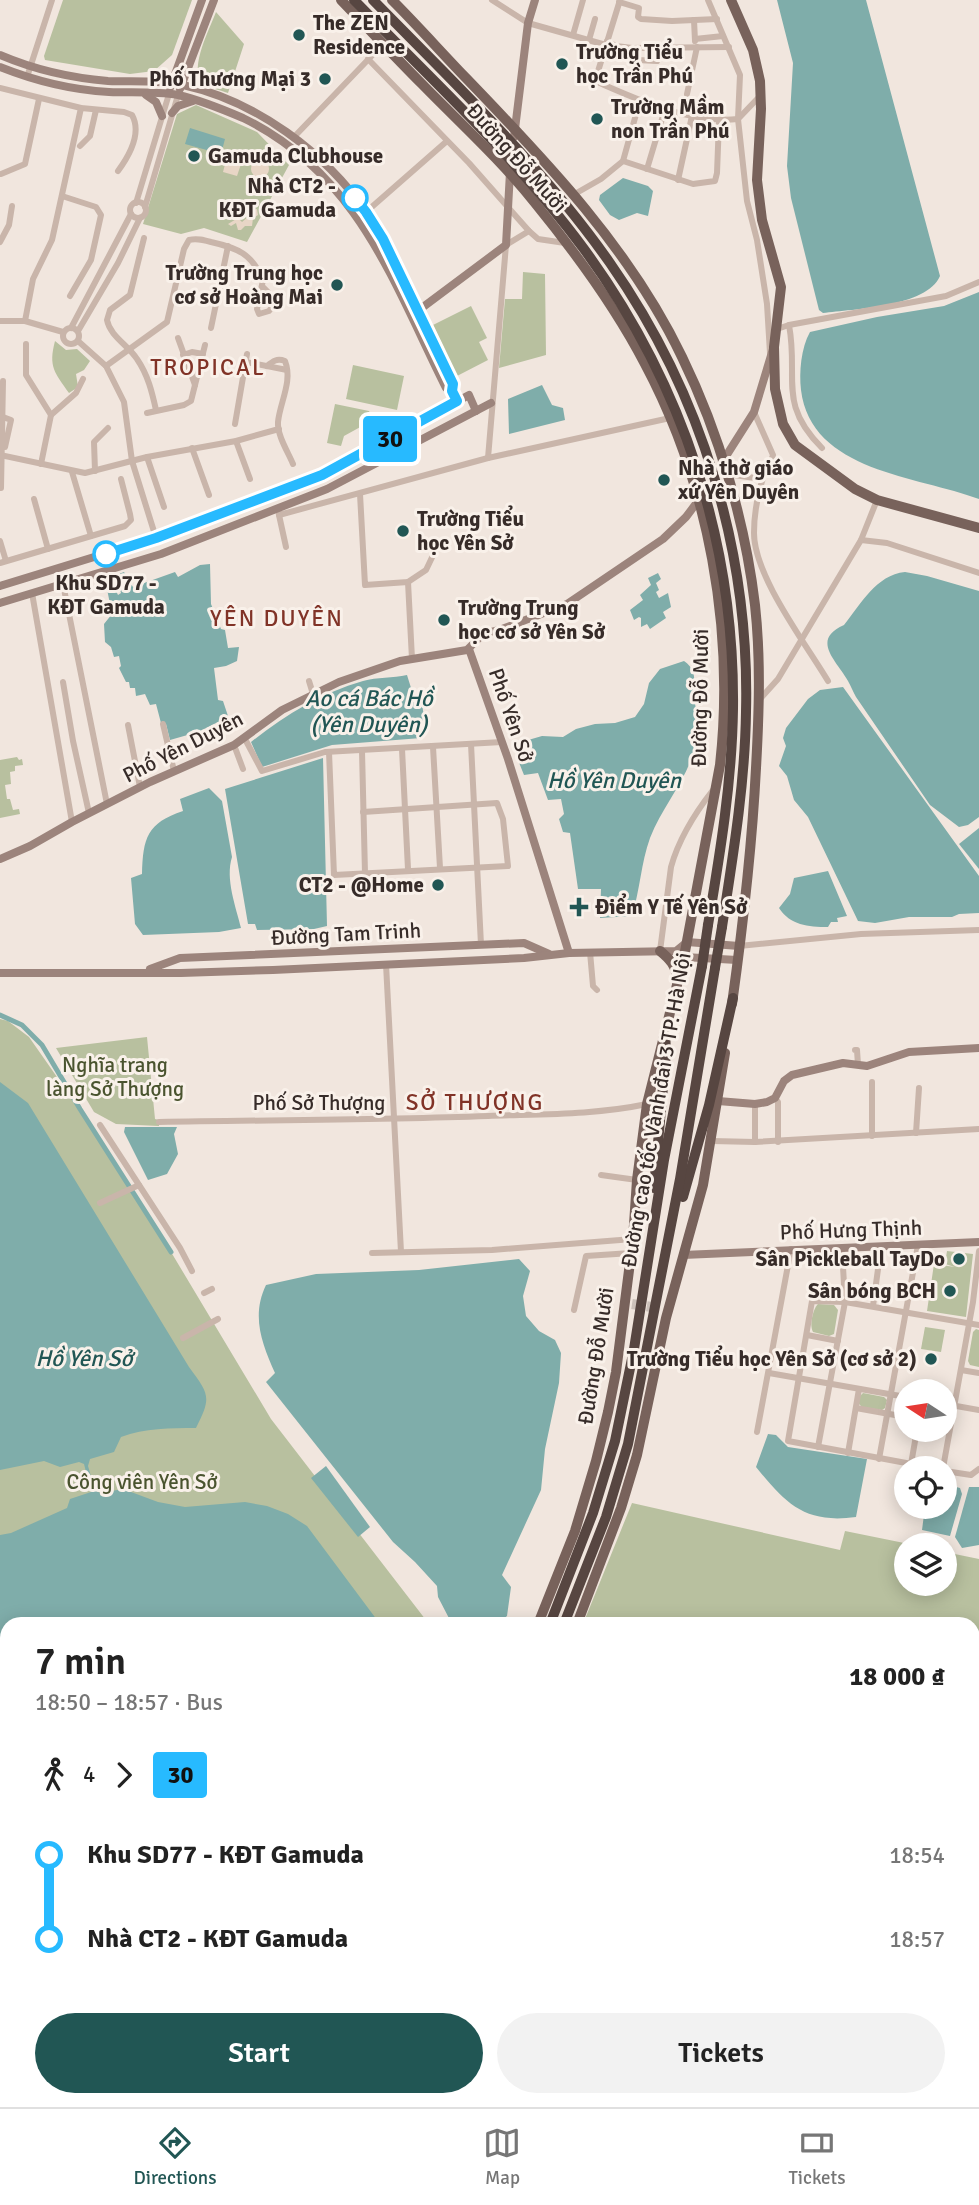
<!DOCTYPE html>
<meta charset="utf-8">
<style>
:root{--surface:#fff;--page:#f2f2f2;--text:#222;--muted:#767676;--line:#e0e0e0;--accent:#215654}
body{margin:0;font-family:Signika,sans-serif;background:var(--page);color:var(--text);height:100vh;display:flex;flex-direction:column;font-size:26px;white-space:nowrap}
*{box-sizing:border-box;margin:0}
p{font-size:23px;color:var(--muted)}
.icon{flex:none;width:38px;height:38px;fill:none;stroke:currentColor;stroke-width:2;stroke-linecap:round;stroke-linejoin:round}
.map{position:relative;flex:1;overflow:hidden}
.details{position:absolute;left:0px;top:1617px;width:980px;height:490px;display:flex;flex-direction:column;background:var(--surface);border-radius:21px 21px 0 0;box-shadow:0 4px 18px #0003}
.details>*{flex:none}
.badge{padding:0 14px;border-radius:5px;font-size:24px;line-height:46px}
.needle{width:46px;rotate:282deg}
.buttons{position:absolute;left:894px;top:1379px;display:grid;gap:14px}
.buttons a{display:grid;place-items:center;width:63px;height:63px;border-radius:50%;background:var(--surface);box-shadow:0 4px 18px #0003;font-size:35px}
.map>.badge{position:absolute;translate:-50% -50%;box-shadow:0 0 0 4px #fff}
.legs{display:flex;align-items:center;gap:10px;height:77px;padding:0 35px;font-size:23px}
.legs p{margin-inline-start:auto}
.head{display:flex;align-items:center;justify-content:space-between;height:119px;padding:0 35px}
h1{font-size:38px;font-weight:600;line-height:52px}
.primary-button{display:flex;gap:14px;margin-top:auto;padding:14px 35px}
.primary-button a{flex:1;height:80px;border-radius:42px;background:var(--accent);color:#fff;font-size:28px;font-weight:600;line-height:80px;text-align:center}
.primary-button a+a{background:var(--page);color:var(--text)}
ul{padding:0 35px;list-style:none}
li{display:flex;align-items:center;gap:24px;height:84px;font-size:26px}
li i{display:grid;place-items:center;width:10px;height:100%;margin:0 9px;background:currentColor}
li i::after{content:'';width:18px;height:18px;margin:-9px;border:5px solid;border-radius:50%;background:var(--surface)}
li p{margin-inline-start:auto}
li:first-child i{background:linear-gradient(#0000 50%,currentColor 0)}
li:last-child i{background:linear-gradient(currentColor 50%,#0000 0)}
.tab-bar{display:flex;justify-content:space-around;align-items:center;height:98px;border-top:2px solid var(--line);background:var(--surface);font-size:19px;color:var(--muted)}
.tab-bar a{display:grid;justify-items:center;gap:4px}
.tab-bar .on{color:var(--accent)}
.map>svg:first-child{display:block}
</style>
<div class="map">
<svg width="979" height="2107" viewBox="0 0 979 2107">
<rect width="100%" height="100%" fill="#f1e6de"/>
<!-- green -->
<g fill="#b8c09f">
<polygon points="63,0 192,0 172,55 154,71 130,74 45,60 44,56"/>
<path d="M216 12 244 44 228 93C220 90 207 88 202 82 189 68 210 28 216 12Z"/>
<polygon points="196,105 257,132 289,165 247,242 204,228 181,234 143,224 177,114"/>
<polygon points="523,272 545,274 546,355 499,368 505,299 522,299"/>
<polygon points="471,306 487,338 479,342 488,360 457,376 433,325"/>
<path d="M55 341 66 350 77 349 90 361 84 370 76 374 78 387 69 393C55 373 48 367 55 341Z"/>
<polygon points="353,365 404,376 397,410 346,399"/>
<polygon points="335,404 369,411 373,420 344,436 341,446 327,443"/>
<polygon points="17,757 19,760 22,759 23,765 15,766 15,771 10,772 11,784 5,785 7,799 10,799 13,810 19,809 20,814 0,818 0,760"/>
<polygon points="0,1019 8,1021 29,1037 85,1117 171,1252 271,1419 429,1624 7,1624 7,2100 335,2100 332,2107 0,2107"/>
<polygon points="147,1037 155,1119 159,1120 159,1126 116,1124 94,1112 56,1048"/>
<polygon points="947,1251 973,1254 966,1317 927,1311 934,1264 955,1267 945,1264"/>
<path d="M818 1304 834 1305 838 1310 834 1334 829 1336 813 1332C809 1325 813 1309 818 1304Z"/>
<polygon points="925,1327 945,1330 941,1352 921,1349"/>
<polygon points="976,1329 979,1330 979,1367 970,1365 968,1361 973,1332"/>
<polygon points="863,1393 884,1397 887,1400 885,1408 882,1410 862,1407 858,1403 860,1396"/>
<polygon points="632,1503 840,1550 845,1531 914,1545 906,1545 906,1584 945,1584 945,1552 979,1559 979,2107 388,2107 390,2100 973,2100 973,1624 583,1624"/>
</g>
<!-- plaza -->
<g fill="#e8d6c6">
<polygon points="227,157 242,161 237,176 223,172"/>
<circle cx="260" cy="169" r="9"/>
<polygon points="257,209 258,215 253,218 252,226 245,226 241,230 238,230 236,223 231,226 228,224 238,218 242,222 249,216 249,211"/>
</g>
<!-- water -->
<g fill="#7fadaa">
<path d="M777 0H866L940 276C927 307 853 309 823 313L819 310 791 198 787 166 793 63Z"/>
<polygon points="190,128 225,139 221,154 185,144"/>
<polygon points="623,178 648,186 653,191 648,216 637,213 619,220 610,215 599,200 600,195"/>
<path d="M979 292V499C918 476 811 472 801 390 799 372 801 348 810 332L877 317 944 306Z"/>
<polygon points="542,385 552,405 563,408 565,420 509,434 508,399"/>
<polygon points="210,564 211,604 221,629 225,630 228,648 239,647 237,661 226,666 214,668 218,700 223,701 231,725 225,728 218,722 198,732 170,740 166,724 161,723 156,704 150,705 145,694 136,696 135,688 130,688 129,682 126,682 119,668 121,666 119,656 114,657 111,647 105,642 104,624 112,614 105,579 110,578 118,595 121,593 116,575 124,572 133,587 175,572 178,577 200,565"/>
<path d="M905 572 927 576 979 591V817L968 825 959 827 930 805 856 697C853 692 851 686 848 681 837 661 810 640 844 625 861 604 876 575 905 572Z"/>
<polygon points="658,573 661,579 656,583 659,590 656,592 659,598 668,593 671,607 663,612 666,618 650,629 647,624 641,627 641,618 639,617 634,620 630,610 643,600 640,595 651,585 648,578"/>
<path d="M684 661C697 670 694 679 694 694 694 706 700 719 698 731 694 773 665 800 650 838 641 863 640 890 632 916L600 918 601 889H578L570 833 563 832 559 819 564 814 561 799 548 800 538 773 524 775 516 755 518 743 542 736 563 737 576 729 595 724 615 723 635 717 644 704 649 683 660 669Z"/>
<path d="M407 675 416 704H422L425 723 420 724 421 738 332 745 262 767 251 742C285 715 321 693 363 681 377 677 393 678 407 675Z"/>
<polygon points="843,687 979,876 979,913 959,914 952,917 909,917 875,923 858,921 808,817 794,800 787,776 779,766 786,746 783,738 786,728 808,699 820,690"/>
<polygon points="323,758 327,926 314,929 257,930 255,924 248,924 225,789"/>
<path d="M209 788 222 801 232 857C225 879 236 907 241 928L219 932 143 935 135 924 131 878 142 874C143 838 147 823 183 811L180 799Z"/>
<polygon points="979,828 979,869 959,844"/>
<path d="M828 871 847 916 837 918 838 922H831L828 927C808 927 790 925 779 908L790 894 794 878Z"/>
<path d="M0 1082 28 1103 189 1367C209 1394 212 1397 196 1428 170 1428 145 1428 121 1437L114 1452 90 1459 88 1466 95 1490 100 1493 123 1489 158 1502 185 1507 245 1502 267 1506 288 1514 307 1526 380 1624H7V1946L5 1943 0 1947V1535L11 1533 67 1508 70 1499 91 1492 84 1464 79 1462 60 1467 44 1461 0 1470Z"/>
<polygon points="125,1127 177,1127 174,1134 178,1154 167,1174 148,1180 124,1132"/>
<path d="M519 1259 530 1271 523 1296 526 1316 539 1331 555 1340 561 1353 559 1383 545 1449 541 1490 502 1575 511 1587 507 1616 497 1624H452L438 1597 437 1586 415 1562 393 1542 266 1382 275 1373C262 1344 251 1316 266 1285L316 1274 419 1270Z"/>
<path d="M768 1434 776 1435 788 1447 867 1459 856 1517C805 1524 786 1504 756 1467Z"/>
<polygon points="326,1466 370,1527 358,1537 311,1478"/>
<polygon points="945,1484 960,1488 962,1494 950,1536 922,1530 925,1507 945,1507"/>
<polygon points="969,1487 979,1487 979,1545 962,1548 955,1537"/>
<polygon points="973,1872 979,1873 979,1964 973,1966"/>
<polygon points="973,2090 979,2092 979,2107 764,2107 765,2100 973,2100"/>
<polygon points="17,2100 287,2100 288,2107 16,2107"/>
<polygon points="434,2100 514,2100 515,2107 431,2107"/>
</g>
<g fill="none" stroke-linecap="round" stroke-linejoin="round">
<!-- canal -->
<polyline stroke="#7fadaa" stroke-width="5" points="0,1015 22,1025 42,1045 80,1109 171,1252"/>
<!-- primary-tunnel -->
<polyline stroke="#ccc1ba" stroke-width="10" stroke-dasharray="10 5" stroke-linecap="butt" points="632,1304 658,1308"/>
<!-- street -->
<g stroke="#c9b5aa" stroke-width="6">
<polyline points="492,0 528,23 606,45"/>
<path d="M620 0 595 81C639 100 689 124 738 119L760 96"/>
<polyline points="708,0 740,75 738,119 747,201 757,240 767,304 770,353"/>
<polyline points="619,2 639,8 638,17 641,19 672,21 717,19"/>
<polyline points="694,20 695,41"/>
<polyline points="573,35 583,0"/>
<polyline points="695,39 723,36"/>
<polyline points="589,40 595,19"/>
<polyline points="607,41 616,46 632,48 729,47"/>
<polyline points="638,48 637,60 657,61"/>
<polyline points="368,59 469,163 529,231 538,239 565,243"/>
<polyline points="27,77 52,0"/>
<path d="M0 88 81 108 124 112 132 115C142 133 129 156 118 171"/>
<polyline points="687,94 697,47"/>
<polyline points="294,137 384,43"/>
<polyline points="80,146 90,136 96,110"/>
<polyline points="623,161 693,184 715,181 717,173 719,121"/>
<polyline points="647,169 665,109"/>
<polyline points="1,174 25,164 39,99"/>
<polyline points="678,180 692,116"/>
<polyline points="573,195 601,179 623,161 640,100"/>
<polyline points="62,196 96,207 101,215 91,260 70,296"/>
<circle cx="138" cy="210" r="8"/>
<polyline points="136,203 169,94"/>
<polyline points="145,207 178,95"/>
<polyline points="366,212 447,141"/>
<path d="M144 238 130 295 110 310 107 320C110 336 128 345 137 359 148 375 152 392 156 410"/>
<polyline points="0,242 9,225 12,206"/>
<polyline points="0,321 25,321 63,332"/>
<polyline points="25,321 33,279 52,240 81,108"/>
<path d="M789 325C799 378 777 403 822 448"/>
<circle cx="71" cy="336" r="8"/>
<polyline points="71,328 131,214"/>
<polyline points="211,328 228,246"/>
<polyline points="777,329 789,325 946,296 979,282"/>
<polyline points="78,331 118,263 140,218"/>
<polyline points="178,338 195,385"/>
<polyline points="78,341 106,366 124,402 132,461 156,538"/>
<polyline points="26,344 26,375 51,415"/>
<polyline points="183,355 192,352 203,354"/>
<polyline points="246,362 287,370"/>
<path d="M106 366 167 322 184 249 189 240C197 238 204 240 211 242 238 248 252 254 263 280L257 309 259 314 269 311 272 307 271 295 263 287"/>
<path d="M267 366C273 361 277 358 285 361 293 381 280 402 278 422 277 435 288 452 293 464"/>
<path d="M754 412 773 455C771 462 767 468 764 475 758 493 754 514 754 533 754 576 806 644 828 681"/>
<polyline points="147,413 184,405 191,401 205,345"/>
<polyline points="3,417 11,420 5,447"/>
<polyline points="235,424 247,354"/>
<polyline points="236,441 250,479"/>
<polyline points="192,448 209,495"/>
<polyline points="0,455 85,473 147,457 236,441 279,429"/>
<polyline points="147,457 164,507"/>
<polyline points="488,458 506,245 529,231"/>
<polyline points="41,464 51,415 76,393 83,379"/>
<polyline points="95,471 94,442 108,428"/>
<polyline points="72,472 91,536"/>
<polyline points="727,474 755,478"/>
<polyline points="1,488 3,381"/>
<polyline points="360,494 365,585 408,582 426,570 437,547"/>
<polyline points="34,499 48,549"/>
<polyline points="278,509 279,515 488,458 670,418"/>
<polyline points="279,515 286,547"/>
<polyline points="861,540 887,543 979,573"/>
<polyline points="0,541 6,561"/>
<polyline points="0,563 125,526 131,520 130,514 121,479"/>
<polyline points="408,582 412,659"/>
<polyline points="63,584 107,804"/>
<polyline points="32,593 72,822"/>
<polyline points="309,681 313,694"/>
<polyline points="63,682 73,741 89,813"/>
<polyline points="760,699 778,679 861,540 877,500"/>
<polyline points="163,724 174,771"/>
<polyline points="128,725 140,787"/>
<polyline points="245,739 262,771 325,752 502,742"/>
<polyline points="471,744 481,945"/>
<polyline points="234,745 243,769"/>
<polyline points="433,747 440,868"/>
<polyline points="402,749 408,869"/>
<polyline points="362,751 365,873"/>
<polyline points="329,752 334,875 508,866 503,819 497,803 363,812"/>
<polyline points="739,946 861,934 979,930"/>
<path d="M660 951 671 867C679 838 695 813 713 790"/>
<polyline points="590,952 593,986 597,990"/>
<polyline points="386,964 401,1252"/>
<polyline points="855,1050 857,1050 858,1065"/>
<polyline points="872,1082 872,1136"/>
<polyline points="775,1098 778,1102 778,1142"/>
<polyline points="755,1104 755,1142 979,1129"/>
<path d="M159 1122C269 1120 379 1120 488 1116 541 1114 595 1115 647 1104"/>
<polyline points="100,1125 180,1248 192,1271"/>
<polyline points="916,1133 919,1088"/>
<polyline points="712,1141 755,1142"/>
<polyline points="601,1175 637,1180"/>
<polyline points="100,1203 139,1185"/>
<polyline points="372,1253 492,1250 633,1239"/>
<polyline points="204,1293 212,1289"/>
<polyline points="873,1306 881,1247"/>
<polyline points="574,1310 586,1256 631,1253"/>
<polyline points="807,1335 838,1341"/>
<polyline points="183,1338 218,1319"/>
<polyline points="961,1370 979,1373"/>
<polyline points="769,1373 906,1397"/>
<polyline points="945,1404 979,1410"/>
<polyline points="856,1408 906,1417"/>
<polyline points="757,1432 791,1249"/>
<polyline points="818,1447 845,1302 842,1249"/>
<polyline points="848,1453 859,1389"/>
<polyline points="879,1459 918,1245"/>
<polyline points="911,1464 917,1430"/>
<polyline points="933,1468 788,1441 812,1301 845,1302 979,1325"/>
<polyline points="943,1468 973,1302 979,1251"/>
<polyline points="945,1471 971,1475 979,1469"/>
<polyline points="973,1826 979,1826"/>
</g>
<!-- secondary -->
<g stroke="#9c847c" stroke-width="8">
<path d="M0 55C35 70 71 78 108 81 133 82 158 80 183 85 256 101 325 152 367 213 401 262 428 330 453 385L452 391"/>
<path d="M0 67C35 81 71 90 109 92 131 93 155 91 178 95 200 100 222 109 243 118 358 174 393 282 446 388L452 391 457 401"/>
<polyline points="170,88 202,0"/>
<polyline points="180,89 214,0"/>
<polyline points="146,95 156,102 162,116"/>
<polyline points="172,113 178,106 193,101"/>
<polyline points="514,137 528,23 535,0"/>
<polyline points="415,313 506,245 510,172"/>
<polyline points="721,464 754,412 773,349"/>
<polyline points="0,586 156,538 322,475 469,395 476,411"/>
<polyline points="0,603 161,554 327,489 491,403"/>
<polyline points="469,649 508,759 569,953"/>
<polyline points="0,859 30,846 72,822 150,782 234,745 282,710 339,682 400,661 467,650 483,634 502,629 567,604 663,539 686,517 701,497"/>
<polyline points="682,954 684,957 737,960"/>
<polyline points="150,969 180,958 524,943 549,954"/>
<polyline points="0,973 181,973 273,970 524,958 569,953 676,951 687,942 739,946"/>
<polyline points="718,1101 755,1104 767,1102 775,1098 784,1081 792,1075 843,1063 867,1066 909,1052 979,1048"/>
<polyline points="683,1255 979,1242"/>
</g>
<!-- primary -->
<g stroke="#78625b" stroke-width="10">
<path d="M341 0C368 28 395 57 422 84 460 123 501 160 535 203 575 252 616 308 645 364 709 484 735 630 720 765L684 957 647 1104 637 1180 633 1239 616 1372 608 1412 596 1461 575 1531 538 1624"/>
<path d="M392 0C417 25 441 52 466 78 547 162 631 250 682 357 719 433 745 521 755 605 761 660 759 714 756 768 752 847 743 925 732 1004"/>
<polyline points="731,0 753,50 760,81 761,109 757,180 762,220 781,287 774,347 775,389 783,424 795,445 855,489 877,500 979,528"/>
<path d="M660 951C670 959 676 966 677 979"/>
<polyline points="577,1624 621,1508 637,1455 666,1318 703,1185 725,1053"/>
<polyline points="341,2107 344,2100"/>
<polyline points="382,2107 385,2100"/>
</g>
<!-- highway -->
<g stroke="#574641" stroke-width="10">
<path d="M354 0C433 81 517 158 584 249 683 384 735 542 733 709 732 782 720 854 708 925"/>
<path d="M373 0C455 84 542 166 610 263 702 394 750 552 746 712 745 784 733 856 722 927"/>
<polyline points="654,1188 666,1053 665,1030"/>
<polyline points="683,1197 709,1105 733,998"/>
<polyline points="550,1624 593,1513 615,1441 634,1349 664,1160 702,966"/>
<polyline points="564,1624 606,1517 628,1444 680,1179 715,968"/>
<polyline points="352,2107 355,2100"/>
<polyline points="367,2107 369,2100"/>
</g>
<!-- highway-bridge -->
<g stroke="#574641" stroke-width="10">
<polyline points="702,966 708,925"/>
<polyline points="715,968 722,927"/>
</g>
</g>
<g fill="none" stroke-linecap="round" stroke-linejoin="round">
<defs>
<polyline id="line-1" points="106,554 156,538 322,475 457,401 452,391 453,384 383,239 366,212 355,198"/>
</defs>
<!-- line-1 casing -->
<use href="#line-1" stroke="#fff" stroke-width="16"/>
<!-- line-1 -->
<use href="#line-1" stroke="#27baff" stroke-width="10"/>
</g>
<!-- markers -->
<g fill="#215654" stroke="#f9f1ea" stroke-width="2.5">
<circle cx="299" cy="35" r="7"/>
<circle cx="562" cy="64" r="7"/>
<circle cx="325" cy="79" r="7"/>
<circle cx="597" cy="119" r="7"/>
<circle cx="194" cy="156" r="7"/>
<circle cx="337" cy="285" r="7"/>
<circle cx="664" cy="480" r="7"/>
<circle cx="403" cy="531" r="7"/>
<circle cx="444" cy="620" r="7"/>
<circle cx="438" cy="885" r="7"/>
<path d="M575.5 896.5h7v7h7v7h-7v7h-7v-7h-7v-7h7z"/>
<circle cx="959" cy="1259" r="7"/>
<circle cx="950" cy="1291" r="7"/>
<circle cx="931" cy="1359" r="7"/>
</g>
<g fill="#fff" stroke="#27baff" stroke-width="3.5">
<circle cx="355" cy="198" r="12"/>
<circle cx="106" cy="554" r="12"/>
</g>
<g text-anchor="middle" stroke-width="6" stroke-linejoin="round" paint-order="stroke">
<!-- poi labels -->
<g font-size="21" font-weight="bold" fill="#372c29" stroke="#f9f1ea" text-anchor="start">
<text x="313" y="30">The ZEN<tspan x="313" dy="24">Residence</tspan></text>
<text x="576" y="59">Trường Tiểu<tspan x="576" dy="24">học Trần Phú</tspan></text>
<text x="311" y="86" text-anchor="end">Phố Thương Mại 3</text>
<text x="611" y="114">Trường Mầm<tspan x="611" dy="24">non Trần Phú</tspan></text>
<text x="208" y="163">Gamuda Clubhouse</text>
<text x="323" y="280" text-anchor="end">Trường Trung học<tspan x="323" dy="24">cơ sở Hoàng Mai</tspan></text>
<text x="678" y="475">Nhà thờ giáo<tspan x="678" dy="24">xứ Yên Duyên</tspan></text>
<text x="417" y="526">Trường Tiểu<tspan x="417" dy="24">học Yên Sở</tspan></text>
<text x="458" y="615">Trường Trung<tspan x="458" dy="24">học cơ sở Yên Sở</tspan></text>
<text x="424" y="892" text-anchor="end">CT2 - @Home</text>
<text x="595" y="914">Điểm Y Tế Yên Sở</text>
<text x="945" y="1266" text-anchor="end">Sân Pickleball TayDo</text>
<text x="936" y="1298" text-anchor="end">Sân bóng BCH</text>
<text x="917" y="1366" text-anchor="end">Trường Tiểu học Yên Sở (cơ sở 2)</text>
</g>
<!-- street labels -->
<g font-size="21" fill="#372c29" stroke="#f9f1ea">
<text transform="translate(517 158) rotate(48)" y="7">Đường Đỗ Mười</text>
<text transform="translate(700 698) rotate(-89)" y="7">Đường Đỗ Mười</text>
<text transform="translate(511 715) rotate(71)" y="7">Phố Yên Sở</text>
<text transform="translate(183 747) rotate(-27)" y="7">Phố Yên Duyên</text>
<text transform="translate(346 934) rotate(-3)" y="7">Đường Tam Trinh</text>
<text x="319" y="1110">Phố Sở Thượng</text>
<text transform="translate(656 1110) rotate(-80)" y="7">Đường cao tốc Vành đai 3 TP. Hà Nội</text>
<text transform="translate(851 1230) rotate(-2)" y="7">Phố Hưng Thịnh</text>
<text transform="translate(596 1356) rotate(-81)" y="7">Đường Đỗ Mười</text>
</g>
<!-- stop labels -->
<g font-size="21" font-weight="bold" fill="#372c29" stroke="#f9f1ea" text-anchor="end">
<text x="336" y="193">Nhà CT2 -<tspan x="336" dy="24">KĐT Gamuda</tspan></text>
<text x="106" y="590" text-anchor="middle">Khu SD77 -<tspan x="106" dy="24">KĐT Gamuda</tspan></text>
</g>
<!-- park labels -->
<g font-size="21" fill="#4a542f" stroke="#f9f1ea">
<text x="115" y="1072">Nghĩa trang<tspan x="115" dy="24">làng Sở Thượng</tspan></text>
<text x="142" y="1489">Công viên Yên Sở</text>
</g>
<!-- neighbourhood labels -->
<g font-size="23" letter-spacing="2" fill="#813327" stroke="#f9f1ea">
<text x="208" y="375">TROPICAL</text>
<text x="277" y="626">YÊN DUYÊN</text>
<text x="475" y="1110">SỞ THƯỢNG</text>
</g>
<!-- water labels -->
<g font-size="23" font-style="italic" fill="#215654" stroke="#f9f1ea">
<text x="369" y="706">Ao cá Bác Hồ<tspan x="369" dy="26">(Yên Duyên)</tspan></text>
<text x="614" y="788">Hồ Yên Duyên</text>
<text x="84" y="1366">Hồ Yên Sở</text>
</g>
</g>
</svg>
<div class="buttons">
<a><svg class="needle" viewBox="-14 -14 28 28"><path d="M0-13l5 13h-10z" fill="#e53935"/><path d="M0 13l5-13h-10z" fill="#767676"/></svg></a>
<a><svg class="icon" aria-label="locate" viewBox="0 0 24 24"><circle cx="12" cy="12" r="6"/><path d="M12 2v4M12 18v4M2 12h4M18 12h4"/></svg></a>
<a><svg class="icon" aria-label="layers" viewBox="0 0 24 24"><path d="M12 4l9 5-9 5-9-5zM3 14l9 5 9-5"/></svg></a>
</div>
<b class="badge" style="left:390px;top:439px;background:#27baff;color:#111">30</b>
<section class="details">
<div class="head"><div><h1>7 min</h1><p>18:50 – 18:57 · Bus</p></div><b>18 000 ₫</b></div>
<div class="legs"><svg class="icon" aria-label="walk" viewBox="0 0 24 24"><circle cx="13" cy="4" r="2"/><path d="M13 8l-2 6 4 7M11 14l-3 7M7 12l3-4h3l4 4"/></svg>4<svg class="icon" aria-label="forward" viewBox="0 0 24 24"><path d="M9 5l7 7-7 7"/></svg><b class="badge" style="background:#27baff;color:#111">30</b></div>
<ul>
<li><i style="color:#27baff"></i><b>Khu SD77 - KĐT Gamuda</b><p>18:54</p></li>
<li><i style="color:#27baff"></i><b>Nhà CT2 - KĐT Gamuda</b><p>18:57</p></li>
</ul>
<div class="primary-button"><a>Start</a><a>Tickets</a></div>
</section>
</div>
<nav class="tab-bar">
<a class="on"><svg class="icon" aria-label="directions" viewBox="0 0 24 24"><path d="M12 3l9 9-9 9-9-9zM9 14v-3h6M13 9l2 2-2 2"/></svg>Directions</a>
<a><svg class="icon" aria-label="map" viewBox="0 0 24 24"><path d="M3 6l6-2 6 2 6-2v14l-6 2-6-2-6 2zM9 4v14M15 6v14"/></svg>Map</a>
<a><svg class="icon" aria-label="tickets" viewBox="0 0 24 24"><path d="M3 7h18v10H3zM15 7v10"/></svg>Tickets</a>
</nav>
